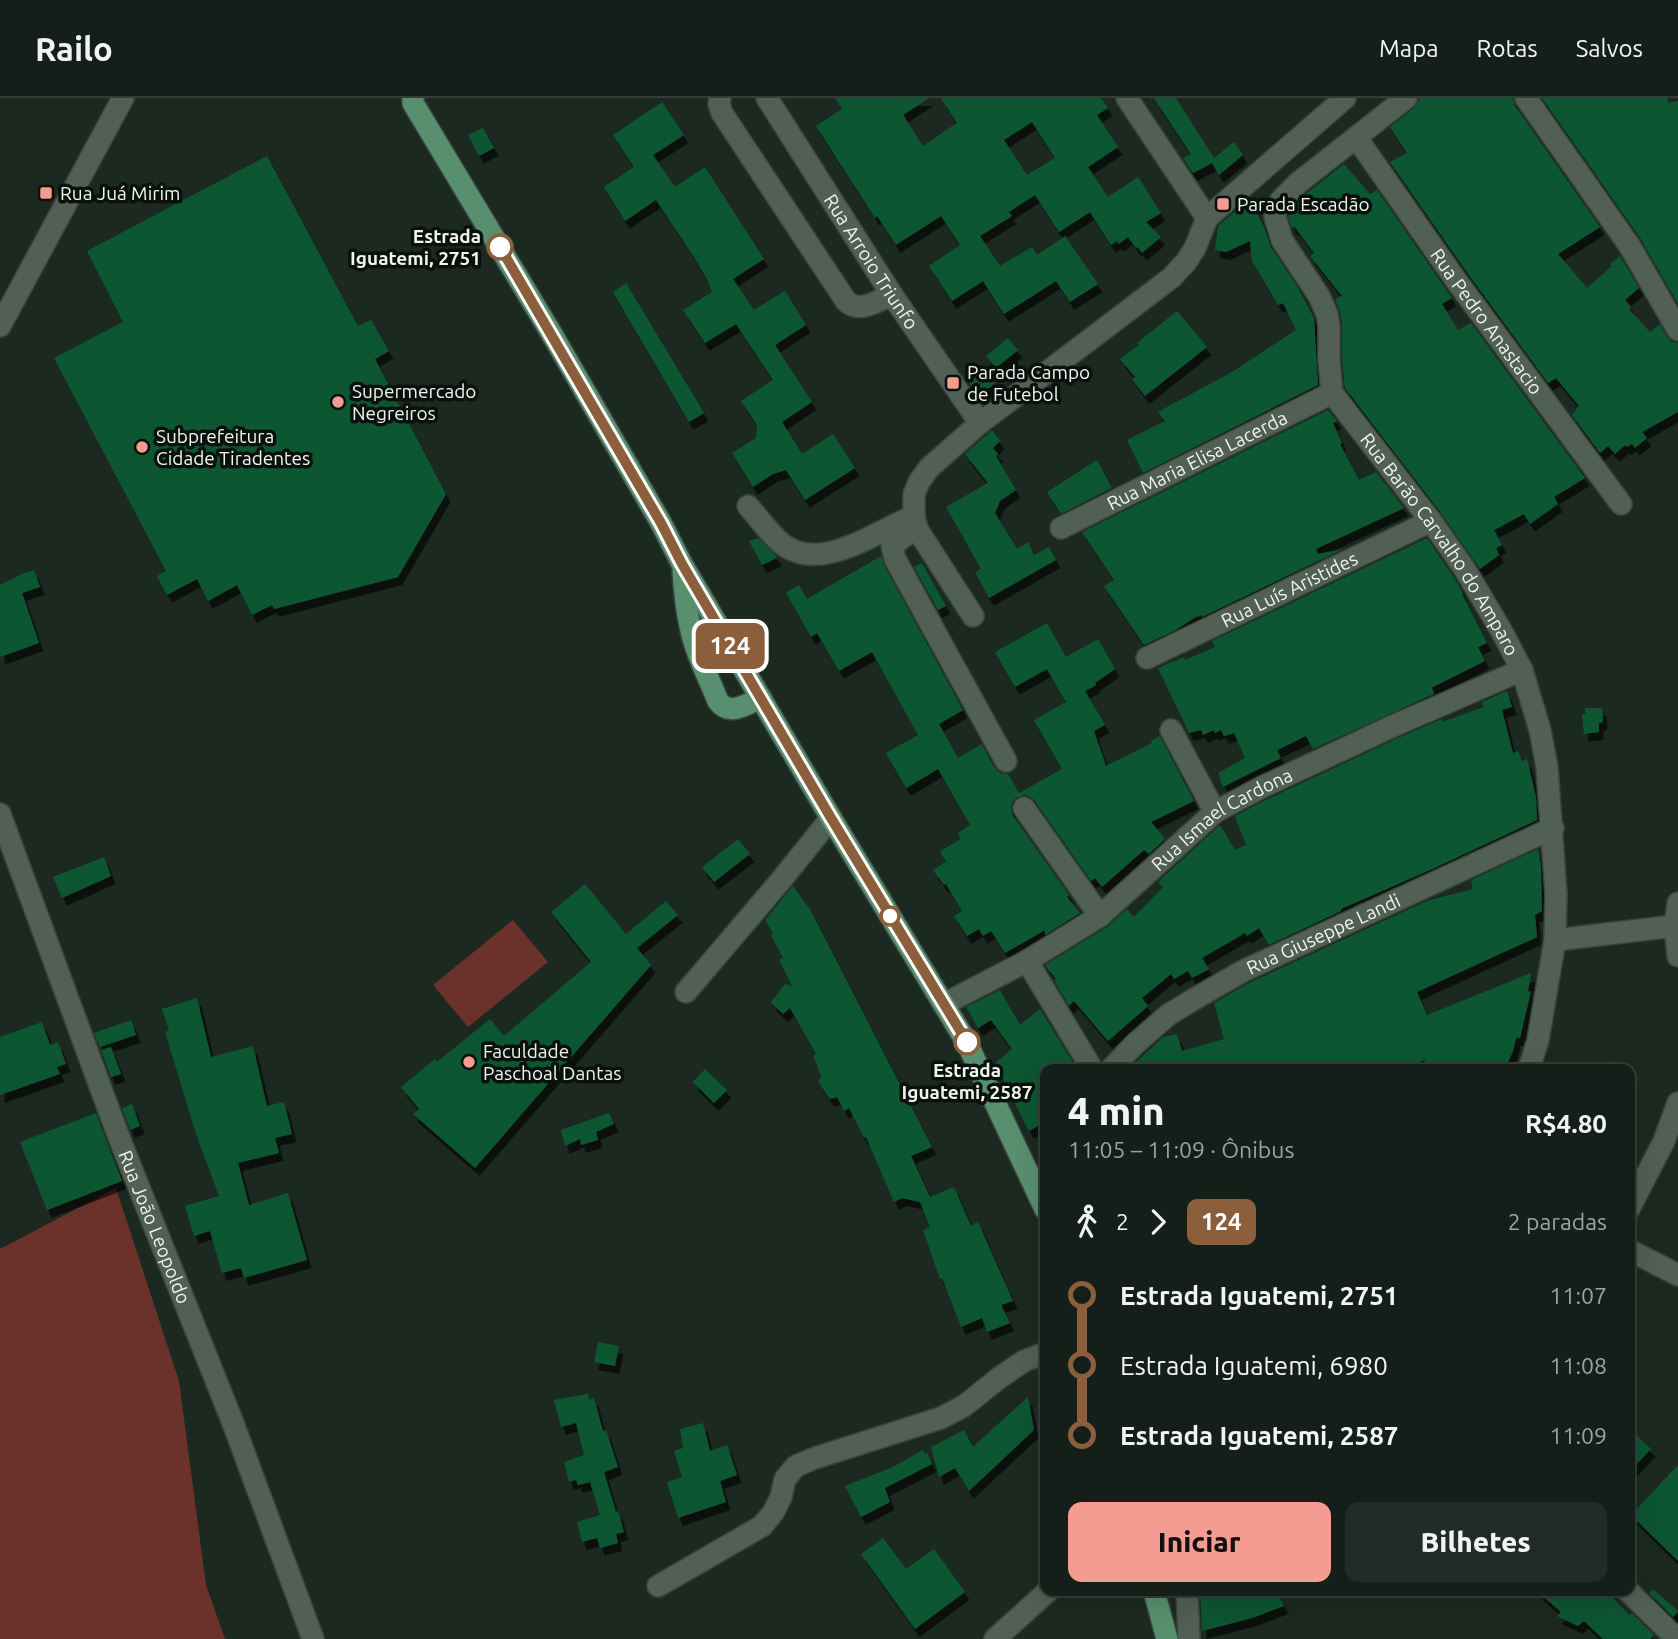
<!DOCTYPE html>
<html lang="pt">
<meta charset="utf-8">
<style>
:root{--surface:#151f19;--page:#222c26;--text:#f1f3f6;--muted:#9da2a2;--line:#343d38;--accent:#f59c92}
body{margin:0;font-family:Ubuntu,sans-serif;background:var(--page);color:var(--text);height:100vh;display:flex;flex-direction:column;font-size:26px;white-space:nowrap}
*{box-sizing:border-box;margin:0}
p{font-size:23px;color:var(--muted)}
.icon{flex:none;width:38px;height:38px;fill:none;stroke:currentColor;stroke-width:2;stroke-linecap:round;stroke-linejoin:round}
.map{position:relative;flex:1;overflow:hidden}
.details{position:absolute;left:1040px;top:966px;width:595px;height:532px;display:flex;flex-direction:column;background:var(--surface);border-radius:14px;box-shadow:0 7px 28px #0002,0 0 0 2px var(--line)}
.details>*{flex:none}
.badge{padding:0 14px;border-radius:10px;font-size:24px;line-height:46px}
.map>.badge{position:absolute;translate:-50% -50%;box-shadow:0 0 0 4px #fff}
.legs{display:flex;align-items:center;gap:10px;height:77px;padding:0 28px;font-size:23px}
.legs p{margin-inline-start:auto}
.head{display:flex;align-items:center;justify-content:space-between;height:119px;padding:0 28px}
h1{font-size:38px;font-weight:800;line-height:52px}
.button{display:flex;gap:14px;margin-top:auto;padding:14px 28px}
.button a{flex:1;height:80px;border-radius:14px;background:var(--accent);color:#111;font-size:28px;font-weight:800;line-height:80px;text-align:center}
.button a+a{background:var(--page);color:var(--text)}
ul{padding:0 28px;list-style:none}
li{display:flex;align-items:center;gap:24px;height:70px;font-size:26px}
li i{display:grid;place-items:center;width:10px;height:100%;margin:0 9px;background:currentColor}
li i::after{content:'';width:18px;height:18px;margin:-9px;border:5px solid;border-radius:50%;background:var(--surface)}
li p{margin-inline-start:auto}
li:first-child i{background:linear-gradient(#0000 50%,currentColor 0)}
li:last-child i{background:linear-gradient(currentColor 50%,#0000 0)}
header{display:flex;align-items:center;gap:42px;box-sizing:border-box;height:98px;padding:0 35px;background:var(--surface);border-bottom:2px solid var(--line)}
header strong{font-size:33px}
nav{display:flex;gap:38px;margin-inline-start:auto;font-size:24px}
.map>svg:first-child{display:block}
</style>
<header>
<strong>Railo</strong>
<nav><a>Mapa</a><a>Rotas</a><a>Salvos</a></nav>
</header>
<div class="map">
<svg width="1678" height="1541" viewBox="0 0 1678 1541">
<defs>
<filter id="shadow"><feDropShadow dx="4.5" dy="8" stdDeviation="0" flood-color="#0009"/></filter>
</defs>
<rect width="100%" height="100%" fill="#1c2921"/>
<!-- green -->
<g fill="#6b322c">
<polygon points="513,822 548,864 468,929 433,887"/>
<polygon points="116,1090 179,1283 206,1487 225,1541 0,1541 0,1151"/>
</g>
<!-- building -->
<g fill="#105733" fill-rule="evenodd" filter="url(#shadow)">
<path d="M835 0H929L903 17 923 48 957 25 941 0H1101L1108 10 1097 17 1118 49 1088 69 1108 99 1138 79 1161 115 1146 124 1161 139 1142 155 1138 149 1136 150 1128 139 1119 146 1117 143 1111 147 1090 114 1059 134 1035 97 1009 114 1012 118 980 138 1000 168 1032 149 1037 157 1065 138 1098 186 1070 204 1056 183 1004 216 983 183 952 203 929 168 960 147 941 118 896 147 877 118 875 120 816 28 842 11ZM1032 24 1055 60 1027 77 1004 42Z"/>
<polygon points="1154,0 1176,0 1214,60 1234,44 1243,57 1219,77 1212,65 1193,75 1183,60 1191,56"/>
<polygon points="1420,0 1513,0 1515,8 1600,129 1558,156 1587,190 1612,168 1610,166 1620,158 1639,190 1625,202 1631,209 1629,211 1650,234 1660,226 1667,239 1672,244 1678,245 1678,314 1642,334 1647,340 1635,350 1632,346 1627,349 1625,347 1615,356 1608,348 1600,355 1572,317 1579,308 1556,280 1548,285 1466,173 1390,64 1407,55 1390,29 1414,10"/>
<polygon points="1542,0 1667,0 1668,5 1678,3 1678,206 1640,140"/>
<polygon points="662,4 684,37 653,57 675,89 705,69 764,161 733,181 754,212 785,193 806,227 775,247 812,304 782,324 802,356 833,336 855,370 805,402 786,372 773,376 753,389 732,355 756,340 757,327 741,303 773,282 736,226 705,245 683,212 712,194 707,181 694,159 656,102 625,123 604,89 634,69 613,37"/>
<polygon points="483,30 494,50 479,58 468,37"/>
<polygon points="267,58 358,228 371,222 389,253 375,261 446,396 398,479 274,511 272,507 252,517 237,487 208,503 197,481 167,497 157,478 166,473 54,260 123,224 87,153"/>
<polygon points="1344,66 1370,96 1377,92 1452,200 1442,206 1458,232 1471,225 1585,380 1554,399 1558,406 1530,426 1524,416 1494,432 1502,447 1496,450 1499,457 1480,471 1441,415 1345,290 1342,261 1342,226 1340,214 1335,201 1342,198 1310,158 1314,155 1294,128 1292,130 1288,118 1292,110 1307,95"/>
<polygon points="1253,108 1264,129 1271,149 1297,188 1314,220 1318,287 1143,375 1127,342 1165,323 1158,314 1232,274 1296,232 1283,205 1278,207 1252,163 1250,143 1226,154 1215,152 1218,128 1238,111"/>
<polygon points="626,185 704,315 689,324 613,194"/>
<polygon points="1177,213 1207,249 1145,298 1132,281 1135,279 1120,261 1139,247 1137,245"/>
<polygon points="1008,240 1018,252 996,270 986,258"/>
<polygon points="985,270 996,287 984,292 974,292 967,282"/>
<polygon points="1328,312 1337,323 1333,325 1342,345 1340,346 1359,382 1376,374 1404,410 1316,451 1318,456 1343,451 1202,519 1201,517 1198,519 1197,518 1176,532 1144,547 1104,488 1114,482 1082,434"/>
<polygon points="992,332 1000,343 993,350 998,356 996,358 1016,392 1000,403 995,415 1017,451 1028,444 1034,457 1049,449 1056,462 989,500 975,474 981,471 946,409 988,385 965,356"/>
<polygon points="1097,362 1112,390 1061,416 1047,394"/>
<polygon points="758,440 776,457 777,460 762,467 749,443"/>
<polygon points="1427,440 1458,486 1463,496 1462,496 1487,545 1478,549 1485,563 1433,589 1432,590 1434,596 1313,651 1306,638 1277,652 1281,660 1223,689 1218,675 1245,660 1234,635 1224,638 1221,632 1215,635 1214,632 1203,637 1201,632 1189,635 1158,570 1184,559 1185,562 1215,549 1212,543"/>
<polygon points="881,458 884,467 963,612 939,626 958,660 982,646 994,669 1000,675 1008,676 1019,695 1062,671 1034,622 1066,604 1047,571 1015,589 995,554 1047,525 1066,559 1098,541 1115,571 1095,585 1096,587 1085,593 1105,627 1094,633 1106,668 1152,645 1151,643 1160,638 1194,703 1151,724 1165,741 1149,756 1144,752 1102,789 1095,780 1091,783 1034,702 1029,698 1024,697 1016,700 1012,705 1011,710 1013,718 1069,797 1067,799 1080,815 1045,837 1045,832 1005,855 991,833 983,838 979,831 967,838 954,818 962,813 946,786 944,787 933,772 946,764 940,753 961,741 958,735 970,727 938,671 906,690 886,655 918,637 872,554 839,573 817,535 811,539 786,495 799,487 807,501"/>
<polygon points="922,465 946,508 938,512 914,469"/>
<polygon points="34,472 40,489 22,495 39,545 0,559 0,487 24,475"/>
<polygon points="1507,593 1512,609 1502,612 1513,655 1518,653 1522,663 1527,661 1536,699 1537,722 1430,772 1341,811 1341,813 1269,847 1259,830 1247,838 1245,835 1202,860 1209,871 1192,880 1188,873 1174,881 1171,876 1142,900 1148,908 1108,943 1074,903 1069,908 1054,882 1056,881 1045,867 1107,829 1127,811 1134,819 1163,789 1158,784 1220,727 1235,752 1246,747 1235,718 1266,702 1398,640 1442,621 1442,624 1484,609 1482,604"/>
<polygon points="1585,610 1602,610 1603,624 1599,625 1599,634 1584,636 1582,616 1585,616"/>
<polygon points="738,741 750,756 714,784 702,769"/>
<polygon points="1538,751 1541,768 1542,813 1535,817 1537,839 1417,894 1427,917 1531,875 1528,894 1531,893 1520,940 1516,940 1513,953 1505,971 1423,971 1425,962 1396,971 1129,971 1163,939 1177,936 1182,953 1224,941 1214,905 1249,885 1427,803 1473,791 1471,782"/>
<polygon points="104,759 111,778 62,800 53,779"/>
<polygon points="585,786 626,836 666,803 678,817 637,850 651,867 475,1070 413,1016 419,1011 401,989 435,961 437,964 490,921 504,938 591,864 551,814"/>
<polygon points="793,788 811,813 932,1049 911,1058 930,1099 954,1089 971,1128 978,1124 1013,1203 1001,1207 1010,1225 987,1234 982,1220 961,1229 942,1180 940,1181 923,1132 930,1129 920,1104 902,1100 894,1104 866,1039 864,1040 849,1010 844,1013 837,999 830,1001 819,985 819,981 822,980 813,958 816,956 790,910 783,916 771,904 785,886 792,888 779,862 783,860 771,837 773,836 765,822"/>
<polygon points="1000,892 1020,927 1040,911 1077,971 1045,971 1045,1024 1029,1033 995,965 1012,951 991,922 978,930 966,909"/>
<polygon points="197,900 211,959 253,948 267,1008 284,1004 292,1036 275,1040 279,1055 238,1065 249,1107 288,1095 307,1162 244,1180 241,1170 222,1175 210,1133 194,1138 185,1108 219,1098 196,1036 165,934 169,933 162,911"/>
<polygon points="131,922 136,937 100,949 94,935"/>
<polygon points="42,924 50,947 58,944 66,966 57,969 60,976 0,997 0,939"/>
<polygon points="111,949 121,976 111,979 101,952"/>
<polygon points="705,971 727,992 714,1005 693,984"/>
<polygon points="132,1006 140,1028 130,1032 122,1010"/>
<polygon points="96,1015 122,1083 47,1112 20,1044"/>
<polygon points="609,1015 614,1026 596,1034 598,1042 581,1047 580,1041 565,1048 561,1032"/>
<polygon points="598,1244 619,1248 615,1268 594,1264"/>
<polygon points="588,1296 589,1302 594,1300 603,1333 606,1332 618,1369 604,1374 616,1414 618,1413 624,1434 616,1436 618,1445 600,1450 597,1440 582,1444 577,1424 600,1417 590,1384 578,1387 576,1382 569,1384 564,1364 584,1357 576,1325 561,1329 554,1302"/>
<polygon points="1028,1299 1034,1332 969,1393 955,1370 939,1379 931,1349 964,1332 973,1349"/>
<polygon points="703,1325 710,1353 727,1347 737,1377 720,1383 726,1404 678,1420 667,1384 682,1379 674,1353 683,1350 680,1331"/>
<polygon points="1629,1330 1651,1351 1629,1374"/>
<polygon points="923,1352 925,1356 927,1355 932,1366 885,1390 890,1404 861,1419 845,1388 893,1369"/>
<polygon points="1678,1367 1678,1463 1631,1417"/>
<polygon points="883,1440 906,1471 934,1451 965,1494 915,1531 861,1456"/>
<polygon points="1653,1491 1678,1513 1673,1519 1649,1495"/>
<polygon points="1200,1493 1276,1493 1284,1508 1252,1520 1202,1533"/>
<polygon points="1537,1493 1605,1493 1630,1517 1632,1515 1654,1537 1650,1541 1603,1541 1584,1523 1578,1528 1557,1518 1561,1514"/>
</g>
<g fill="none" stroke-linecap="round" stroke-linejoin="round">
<defs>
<g id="street">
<path d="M720 0 719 6 722 15 846 203C859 216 877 203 892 197"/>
<path id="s1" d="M767 0 892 197 980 325"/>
<polyline points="1127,0 1207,120"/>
<path id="s2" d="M1406 0 1298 85 1281 102 1276 112 1275 119 1282 142 1319 198 1327 216 1329 228V262L1332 295 1431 423 1464 470 1501 532 1522 572 1540 632 1547 669 1556 796 1555 842 1538 942 1529 971"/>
<polyline points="1526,0 1629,147 1678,232"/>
<path id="s3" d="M1356 39 1455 181 1621 406"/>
<polyline points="0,228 123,0"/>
<path d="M748 408C759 420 769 435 781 445 820 477 876 433 914 418"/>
<path id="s4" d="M1061 430 1332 295"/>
<polyline points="917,431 903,439 892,448 895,461 1006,663"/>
<polyline points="973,518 917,431 914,418 914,396 919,384 929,370 980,325 1171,180 1186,164 1195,150 1207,120 1345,0"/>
<path id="s5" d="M1147 560 1431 423"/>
<polyline points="1171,632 1215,714"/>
<polyline points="1024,710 1100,818"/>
<path id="s6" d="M0 716 118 1037 233 1325 313 1541"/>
<polyline points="1678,805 1675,828 1678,858"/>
<polyline points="1555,842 1675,828"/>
<polyline points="1027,863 1092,971"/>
<polyline points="686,894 782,781 831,720"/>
<path id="s7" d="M944 906 1027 863 1100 818 1215 714 1260 690 1393 628 1522 572"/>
<path id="s8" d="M1111 971 1135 946 1168 917 1191 903 1243 873 1553 730"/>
<polyline points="1629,1111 1664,1043 1678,1005"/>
<polyline points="1629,1152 1678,1177"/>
<polyline points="658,1488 762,1428 773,1415 781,1399 785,1381 796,1368 815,1360 941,1320 964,1308 999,1280 1024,1263 1045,1255"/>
<polyline points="1187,1493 1189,1541"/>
<polyline points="1628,1493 1677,1541"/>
<polyline points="995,1541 1048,1493"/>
</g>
<g id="primary">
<polyline points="413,0 413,5 553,238 661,425 682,466 831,720 967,945 1045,1111"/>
<path d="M683 472C684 491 686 510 690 528 695 554 708 578 718 603 729 619 747 606 761 600"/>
<polyline points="1154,1493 1167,1541"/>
</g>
</defs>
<!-- street casing -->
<use href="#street" stroke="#39443c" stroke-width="24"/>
<!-- primary casing -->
<use href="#primary" stroke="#39443c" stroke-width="24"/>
<!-- street -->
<use href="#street" stroke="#515f55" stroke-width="21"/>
<!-- primary -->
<use href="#primary" stroke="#588f6e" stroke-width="21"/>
</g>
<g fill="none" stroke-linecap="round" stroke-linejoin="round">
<defs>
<polyline id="line-1" points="500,149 661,425 682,466 831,720 967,944"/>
</defs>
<!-- line-1 casing -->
<use href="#line-1" stroke="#fff" stroke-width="16"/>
<!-- line-1 -->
<use href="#line-1" stroke="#8b5e3c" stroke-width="10"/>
</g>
<!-- markers -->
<g fill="#f59c92" stroke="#0a100c" stroke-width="2.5">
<rect x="39" y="88" width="14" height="14" rx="3.5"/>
<rect x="1216" y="99" width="14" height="14" rx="3.5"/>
<rect x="946" y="278" width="14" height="14" rx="3.5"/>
<circle cx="338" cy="304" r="7"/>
<circle cx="142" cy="349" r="7"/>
<circle cx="469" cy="964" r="7"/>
</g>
<g fill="#fff" stroke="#8b5e3c" stroke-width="3.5">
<circle cx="500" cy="149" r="12"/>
<circle cx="890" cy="818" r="9"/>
<circle cx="967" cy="944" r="12"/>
</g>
<g text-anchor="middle" stroke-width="7" stroke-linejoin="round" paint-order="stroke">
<!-- poi labels -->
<g font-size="19" fill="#edf5ef" stroke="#0a100c" text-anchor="start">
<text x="60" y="102">Rua Juá Mirim</text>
<text x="1237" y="113">Parada Escadão</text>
<text x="967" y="281">Parada Campo<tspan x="967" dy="22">de Futebol</tspan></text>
<text x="352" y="300">Supermercado<tspan x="352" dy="22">Negreiros</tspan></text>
<text x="156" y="345">Subprefeitura<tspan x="156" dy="22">Cidade Tiradentes</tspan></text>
<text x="483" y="960">Faculdade<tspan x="483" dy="22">Paschoal Dantas</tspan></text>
</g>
<!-- stop labels -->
<g font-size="19" font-weight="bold" fill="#edf5ef" stroke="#0a100c" text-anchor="end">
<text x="481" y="145">Estrada<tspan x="481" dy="22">Iguatemi, 2751</tspan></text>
<text x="967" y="979" text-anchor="middle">Estrada<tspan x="967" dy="22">Iguatemi, 2587</tspan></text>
</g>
<!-- street labels -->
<g font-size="19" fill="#edf5ef" stroke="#0a100c">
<text dy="7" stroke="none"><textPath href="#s1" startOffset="194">Rua Arroio Triunfo</textPath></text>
<text dy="7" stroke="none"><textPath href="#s3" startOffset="226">Rua Pedro Anastacio</textPath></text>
<text dy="7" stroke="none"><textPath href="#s4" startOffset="152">Rua Maria Elisa Lacerda</textPath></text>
<text dy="7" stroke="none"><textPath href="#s2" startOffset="556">Rua Barão Carvalho do Amparo</textPath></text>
<text dy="7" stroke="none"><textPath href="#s5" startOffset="158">Rua Luís Aristides</textPath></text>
<text dy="7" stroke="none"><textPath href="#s7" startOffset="336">Rua Ismael Cardona</textPath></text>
<text dy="7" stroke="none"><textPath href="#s8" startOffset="254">Rua Giuseppe Landi</textPath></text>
<text dy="7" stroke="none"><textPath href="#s6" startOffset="441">Rua João Leopoldo</textPath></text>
</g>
</g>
</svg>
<b class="badge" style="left:730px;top:548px;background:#8b5e3c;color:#fff">124</b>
<section class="details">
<div class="head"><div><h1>4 min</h1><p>11:05 – 11:09 · Ônibus</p></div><b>R$4.80</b></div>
<div class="legs"><svg class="icon" aria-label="walk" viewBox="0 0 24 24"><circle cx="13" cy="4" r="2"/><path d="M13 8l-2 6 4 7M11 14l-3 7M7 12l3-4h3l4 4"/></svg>2<svg class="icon" aria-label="forward" viewBox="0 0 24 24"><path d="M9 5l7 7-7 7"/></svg><b class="badge" style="background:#8b5e3c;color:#fff">124</b><p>2 paradas</p></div>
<ul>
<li><i style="color:#8b5e3c"></i><b>Estrada Iguatemi, 2751</b><p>11:07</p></li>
<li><i style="color:#8b5e3c"></i><span>Estrada Iguatemi, 6980</span><p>11:08</p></li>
<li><i style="color:#8b5e3c"></i><b>Estrada Iguatemi, 2587</b><p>11:09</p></li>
</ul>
<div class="button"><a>Iniciar</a><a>Bilhetes</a></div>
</section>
</div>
